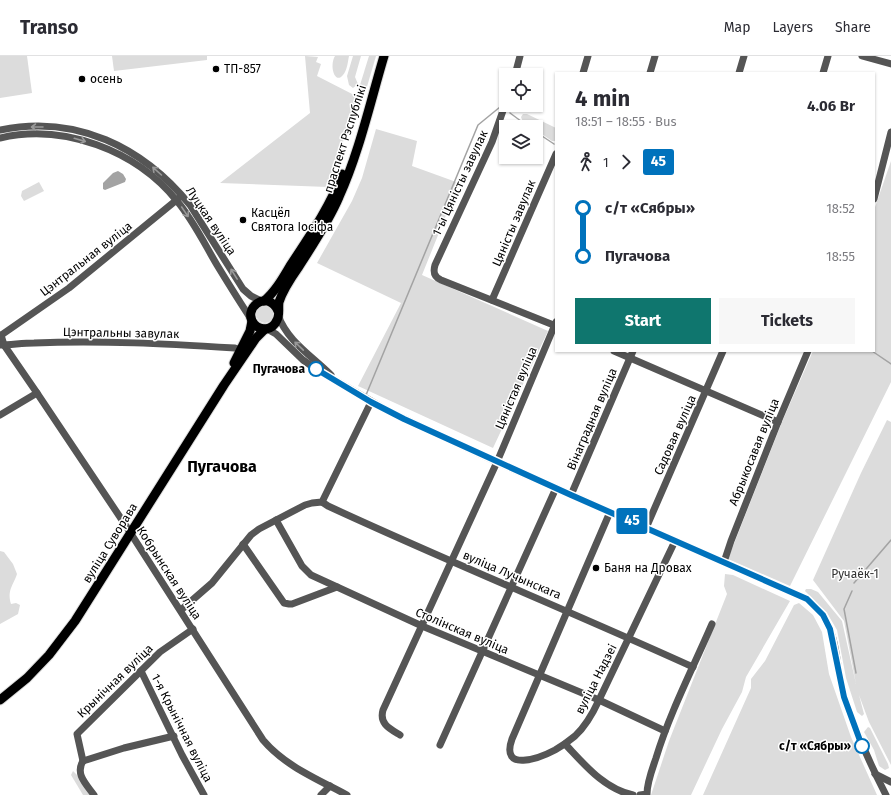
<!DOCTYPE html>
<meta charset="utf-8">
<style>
:root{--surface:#fff;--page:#f7f7f7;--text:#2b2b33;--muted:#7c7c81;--line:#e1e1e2;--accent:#0f766e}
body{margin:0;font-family:"Fira Sans",sans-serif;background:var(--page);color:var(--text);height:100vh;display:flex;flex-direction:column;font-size:15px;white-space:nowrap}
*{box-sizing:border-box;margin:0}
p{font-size:13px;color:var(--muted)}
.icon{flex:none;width:22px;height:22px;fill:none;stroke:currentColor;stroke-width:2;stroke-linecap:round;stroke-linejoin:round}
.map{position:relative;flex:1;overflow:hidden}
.drawer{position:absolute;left:555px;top:16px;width:320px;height:280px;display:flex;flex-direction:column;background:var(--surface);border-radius:0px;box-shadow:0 1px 3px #0004}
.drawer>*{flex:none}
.badge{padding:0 8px;border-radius:3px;font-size:14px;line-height:26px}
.controls{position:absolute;left:499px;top:12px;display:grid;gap:8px}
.controls a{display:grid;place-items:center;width:44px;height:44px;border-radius:0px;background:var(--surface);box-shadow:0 1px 3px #0004;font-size:20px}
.map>.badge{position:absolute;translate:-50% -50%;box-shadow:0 0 0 2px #fff}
.legs{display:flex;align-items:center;gap:6px;height:44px;padding:0 20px;font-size:13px}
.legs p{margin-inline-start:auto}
.overview{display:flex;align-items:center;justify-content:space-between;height:68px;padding:0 20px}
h1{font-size:22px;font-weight:700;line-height:30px}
.action{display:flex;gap:8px;margin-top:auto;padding:8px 20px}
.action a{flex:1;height:46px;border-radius:0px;background:var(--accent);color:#fff;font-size:16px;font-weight:700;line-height:46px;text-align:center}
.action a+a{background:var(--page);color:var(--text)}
ul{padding:0 20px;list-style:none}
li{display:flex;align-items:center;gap:14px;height:48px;font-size:15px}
li i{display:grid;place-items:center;width:6px;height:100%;margin:0 5px;background:currentColor}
li i::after{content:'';width:10px;height:10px;margin:-5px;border:3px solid;border-radius:50%;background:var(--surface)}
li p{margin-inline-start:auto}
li:first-child i{background:linear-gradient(#0000 50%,currentColor 0)}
li:last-child i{background:linear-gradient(currentColor 50%,#0000 0)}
header{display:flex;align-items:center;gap:24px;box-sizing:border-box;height:56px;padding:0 20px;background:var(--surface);border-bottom:1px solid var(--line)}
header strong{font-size:19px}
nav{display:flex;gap:22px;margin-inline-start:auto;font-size:14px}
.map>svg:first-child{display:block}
</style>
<header>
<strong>Transo</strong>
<nav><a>Map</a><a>Layers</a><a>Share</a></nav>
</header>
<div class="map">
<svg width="891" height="739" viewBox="0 0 891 739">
<rect width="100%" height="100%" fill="#fff"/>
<!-- green -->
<g fill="#dcdcdc">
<polygon points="0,0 27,0 32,37 0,42"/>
<polygon points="112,0 207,0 207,4 114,15"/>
<polygon points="305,0 318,1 316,6 321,8 317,20 358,41 328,131 220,127 310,57"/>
<path d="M335 0H349C348 5 347 15 343 19 335 29 329 10 335 0Z"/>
<polygon points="353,0 361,0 355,21 358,28 353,32 349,29 347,20"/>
<polygon points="369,0 376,0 366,34 362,36 360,33 360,29"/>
<path d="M523 58H527L556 72V85H552L536 74V71C530 71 523 68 521 61Z"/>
<polygon points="376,73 417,85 412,110 459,127 422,219 548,275 493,392 358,330 401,247 317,207 352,145 362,122"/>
<polygon points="891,105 891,326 790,530 728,503 782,366 813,295 874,295 874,154"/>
<polygon points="39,126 44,135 24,145 21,140 22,135"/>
<circle cx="265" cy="258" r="9"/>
<polygon points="887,364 891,366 891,709 869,666 859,639 864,658 862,660 857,656 846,622 837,574 827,557 805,535 806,533 811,533 818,536 842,565 856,628 844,565 813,524 861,417"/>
<path d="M0 495 4 496 13 508 17 518C13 530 7 534 11 548L16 547 20 549 18 558 0 568Z"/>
<polygon points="725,518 733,519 790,545 746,621 742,636 722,673 691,739 651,739 669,685 727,538 724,530"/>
<polygon points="799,547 813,559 822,576 829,618 851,681 877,739 703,739 751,632 751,623 765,605 794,549"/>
<polygon points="868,671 870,672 888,708 889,712 885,714 879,710 874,694 864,676"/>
<polygon points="73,715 81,723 91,739 83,739 71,719"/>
</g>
<!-- water -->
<polygon fill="#a3a3a3" points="118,115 123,118 126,123 125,126 105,134 103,133 103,127 113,117"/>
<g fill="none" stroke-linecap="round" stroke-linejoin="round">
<!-- stream -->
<g stroke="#a3a3a3" stroke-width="1.5">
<polyline points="510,57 529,71"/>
<polyline points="536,76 554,88"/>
<polyline points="872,295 891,308"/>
<polyline points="366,339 478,69 500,51"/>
<polyline points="854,527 891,484"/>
<polyline points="852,535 844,553 856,617"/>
</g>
<defs>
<g id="major">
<path d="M264 245C275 236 283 222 290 210 309 181 330 151 342 118"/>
<path d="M278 255C268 232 240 253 255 269 257 271 262 273 266 273 271 272 275 269 277 264 280 259 278 252 279 246 283 234 291 222 298 212 312 190 329 165 339 141 359 97 370 47 384 0"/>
<polyline points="234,307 250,275 252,265"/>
<polyline points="0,644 27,622 49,599 75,565 224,329 256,282 265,273"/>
</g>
</defs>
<!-- major casing -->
<use href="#major" stroke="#dbdbdb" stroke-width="11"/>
<!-- minor -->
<g stroke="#555" stroke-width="7">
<polyline points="862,0 891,8"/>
<polyline points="583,17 588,0"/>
<polyline points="650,17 655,0"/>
<polyline points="739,17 744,0"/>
<polyline points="823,17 828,0"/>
<polyline points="515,19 520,0"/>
<path d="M506 46 492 86 435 209C433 216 434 221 441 224L556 270"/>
<path d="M0 74C76 58 143 91 190 149L243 233 251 240 261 245"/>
<path d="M0 82C63 67 136 94 177 145 193 164 204 187 217 209 228 227 239 245 251 263"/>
<polyline points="874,143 891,76"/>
<polyline points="492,244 556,98"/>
<path d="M278 259C287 285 312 300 331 319"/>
<path d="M267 273 276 278 303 304 316 313 392 357 497 406 807 543C812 547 818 552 822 558 839 581 836 617 845 643 856 676 870 708 886 739"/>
<path d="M1 279 4 289 37 337 126 470 263 684C285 710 317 723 347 739"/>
<polyline points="0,280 69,232 179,142"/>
<path d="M0 289C11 289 22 287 34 287 101 284 168 288 235 292L241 294"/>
<polyline points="614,295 778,366"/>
<polyline points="0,359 37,337"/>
<polyline points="571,439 633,295"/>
<path d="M322 446 328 450C449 506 572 556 693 611"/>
<path d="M610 456 512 683C500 717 540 702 555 694 562 690 569 685 575 680 586 670 593 657 599 644L675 485"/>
<polyline points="276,464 302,510 311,519 422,570 599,644 665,675"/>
<polyline points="646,472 723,295"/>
<polyline points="243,488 284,547 289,548 292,548 337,531"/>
<polyline points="724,506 731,485 778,366 808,295"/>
<polyline points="181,554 212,527 251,479 259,473 305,449 312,447 322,446 371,346"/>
<polyline points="141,615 182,699 204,739"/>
<path d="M400 679C390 673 379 668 383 654L497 406 556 266"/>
<path d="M565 688C584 708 604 733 633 739"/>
<polyline points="440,689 556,432"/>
<polyline points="83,705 77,678 160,596 193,573"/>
<polyline points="83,705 124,692 174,680"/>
<path d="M83 705C75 718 86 728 94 739"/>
<polyline points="875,718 891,726"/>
<polyline points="321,739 330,730"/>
<path d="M640 739 647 738C647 726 652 714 656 702 670 656 693 612 712 568"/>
</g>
<!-- major -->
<use href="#major" stroke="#000" stroke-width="9"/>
</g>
<!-- one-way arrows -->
<defs><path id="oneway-shaft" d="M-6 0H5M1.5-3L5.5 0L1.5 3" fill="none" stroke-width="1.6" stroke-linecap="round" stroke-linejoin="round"/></defs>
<g stroke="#999">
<use href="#oneway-shaft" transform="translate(37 71) rotate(-180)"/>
<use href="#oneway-shaft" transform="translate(80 84) rotate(16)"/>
<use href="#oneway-shaft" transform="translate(157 115) rotate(-138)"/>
<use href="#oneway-shaft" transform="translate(185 156) rotate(56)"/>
<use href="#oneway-shaft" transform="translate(234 218) rotate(-122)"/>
<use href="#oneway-shaft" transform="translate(299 290) rotate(-136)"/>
</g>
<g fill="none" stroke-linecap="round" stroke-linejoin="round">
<defs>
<polyline id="line-1" points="316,313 371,346 404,363 571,439 807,543 823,559 830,573 844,641 862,690"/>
</defs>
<!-- line-1 casing -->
<use href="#line-1" stroke="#fff" stroke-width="9"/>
<!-- line-1 -->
<use href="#line-1" stroke="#0072bc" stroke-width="6"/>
</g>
<!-- markers -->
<g fill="#000" stroke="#fff" stroke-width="1.5">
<circle cx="216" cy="13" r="4"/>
<circle cx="82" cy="23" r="4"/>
<circle cx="243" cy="164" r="4"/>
<circle cx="596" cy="512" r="4"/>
</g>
<g fill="#fff" stroke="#0072bc" stroke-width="2">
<circle cx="316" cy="313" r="7"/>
<circle cx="862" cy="690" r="7"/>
</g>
<g text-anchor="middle" stroke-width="3" stroke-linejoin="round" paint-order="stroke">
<!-- poi labels -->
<g font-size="12" fill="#000" stroke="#fff" text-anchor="start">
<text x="224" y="17">ТП-857</text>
<text x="90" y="27">осень</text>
<text x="251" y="161">Касцёл<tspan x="251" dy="14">Святога Іосіфа</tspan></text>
<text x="604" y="516">Баня на Дровах</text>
</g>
<!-- street labels -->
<g font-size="12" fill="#000" stroke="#fff">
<text transform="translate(345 83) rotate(-72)" y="4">праспект Рэспублікі</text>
<text transform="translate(460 127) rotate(-65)" y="4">1-ы Цяністы завулак</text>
<text transform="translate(211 165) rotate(56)" y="4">Луцкая вуліца</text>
<text transform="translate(514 167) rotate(-67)" y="4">Цяністы завулак</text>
<text transform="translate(86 203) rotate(-38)" y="4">Цэнтральная вуліца</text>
<text transform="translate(121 277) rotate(1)" y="4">Цэнтральны завулак</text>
<text transform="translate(516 332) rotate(-67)" y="4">Цяністая вуліца</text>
<text transform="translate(592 363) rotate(-67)" y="4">Вінаградная вуліца</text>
<text transform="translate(675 379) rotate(-66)" y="4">Садовая вуліца</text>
<text transform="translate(754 396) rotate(-68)" y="4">Абрыкосавая вуліца</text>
<text transform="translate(110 487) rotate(-58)" y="4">вуліца Суворава</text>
<text transform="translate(169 517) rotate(57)" y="4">Кобрынская вуліца</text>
<text transform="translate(512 519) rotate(23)" y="4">вуліца Лучынскага</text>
<text transform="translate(462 575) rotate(23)" y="4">Столінская вуліца</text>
<text transform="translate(596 623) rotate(-63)" y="4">вуліца Надзеі</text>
<text transform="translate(115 625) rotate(-44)" y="4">Крынічная вуліца</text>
<text transform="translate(182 672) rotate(63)" y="4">1-я Крынічная вуліца</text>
</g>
<!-- stop labels -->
<g font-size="12" font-weight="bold" fill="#000" stroke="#fff" text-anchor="end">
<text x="305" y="317">Пугачова</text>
<text x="851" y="694">с/т «Сябры»</text>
</g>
<!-- park labels -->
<g font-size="12" fill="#333" stroke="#fff">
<text x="855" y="522">Ручаёк-1</text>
</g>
<!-- district labels -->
<g font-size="16" font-weight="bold" fill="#000" stroke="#fff">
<text x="222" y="416">Пугачова</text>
</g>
</g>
</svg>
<div class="controls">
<a><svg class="icon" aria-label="locate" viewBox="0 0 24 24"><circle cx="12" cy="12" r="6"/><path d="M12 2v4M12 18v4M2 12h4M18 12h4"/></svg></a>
<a><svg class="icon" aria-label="layers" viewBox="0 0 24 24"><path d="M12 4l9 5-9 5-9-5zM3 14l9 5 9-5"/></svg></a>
</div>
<b class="badge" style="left:632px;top:465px;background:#0072bc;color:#fff">45</b>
<section class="drawer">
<div class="overview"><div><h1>4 min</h1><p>18:51 – 18:55 · Bus</p></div><b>4.06 Br</b></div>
<div class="legs"><svg class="icon" aria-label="walk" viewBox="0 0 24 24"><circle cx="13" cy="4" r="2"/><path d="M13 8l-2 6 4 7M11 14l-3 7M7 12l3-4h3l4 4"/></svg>1<svg class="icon" aria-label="forward" viewBox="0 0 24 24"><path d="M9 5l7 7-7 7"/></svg><b class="badge" style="background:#0072bc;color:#fff">45</b></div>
<ul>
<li><i style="color:#0072bc"></i><b>с/т «Сябры»</b><p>18:52</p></li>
<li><i style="color:#0072bc"></i><b>Пугачова</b><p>18:55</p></li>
</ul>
<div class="action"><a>Start</a><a>Tickets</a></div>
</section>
</div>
